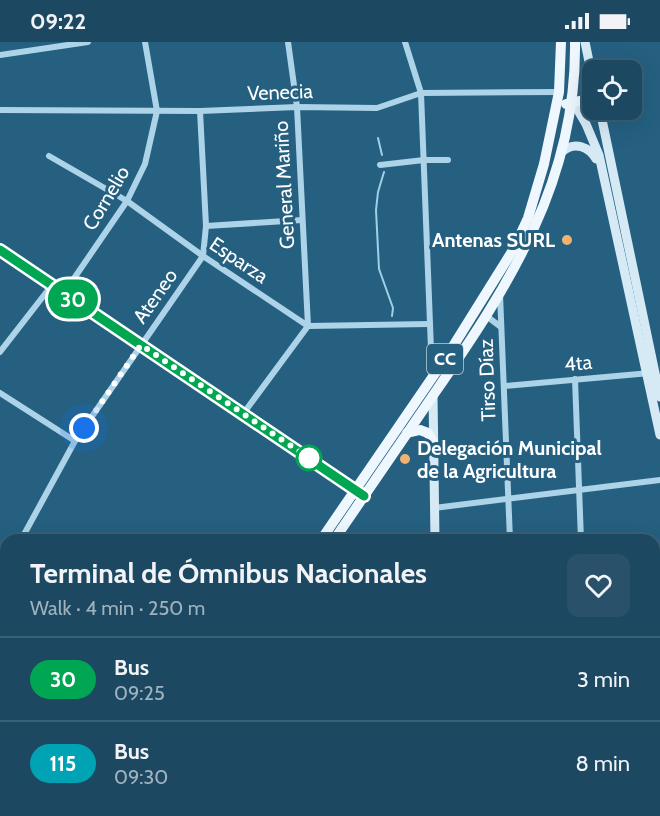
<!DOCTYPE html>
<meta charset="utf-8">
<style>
:root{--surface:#1c4861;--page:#29526a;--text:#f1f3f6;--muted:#a0b2bd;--line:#3a6076}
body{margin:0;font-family:Cabin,sans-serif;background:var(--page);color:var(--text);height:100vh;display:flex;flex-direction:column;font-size:22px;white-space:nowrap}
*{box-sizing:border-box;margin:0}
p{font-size:20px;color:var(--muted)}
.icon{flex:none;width:33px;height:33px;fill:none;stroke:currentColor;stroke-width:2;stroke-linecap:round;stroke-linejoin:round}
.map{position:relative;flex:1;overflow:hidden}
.drawer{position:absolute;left:0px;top:492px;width:660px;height:282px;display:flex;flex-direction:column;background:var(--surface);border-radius:18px 18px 0 0;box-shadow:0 6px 24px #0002,0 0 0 2px var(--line)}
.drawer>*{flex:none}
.badge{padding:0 12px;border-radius:20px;font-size:21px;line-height:39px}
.fabs{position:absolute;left:582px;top:18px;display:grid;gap:12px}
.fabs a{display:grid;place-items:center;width:60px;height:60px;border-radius:12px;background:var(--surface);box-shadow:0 6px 24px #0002,0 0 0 2px var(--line);font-size:30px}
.you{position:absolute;width:30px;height:30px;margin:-15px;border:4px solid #fff;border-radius:50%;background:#1a73e8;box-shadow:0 0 0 9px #1a73e833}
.map>.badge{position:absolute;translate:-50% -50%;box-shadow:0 0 0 3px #fff}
.round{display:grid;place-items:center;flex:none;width:63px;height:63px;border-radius:12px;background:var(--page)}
.summary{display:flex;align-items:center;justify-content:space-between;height:102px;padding:0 30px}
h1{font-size:28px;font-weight:700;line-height:45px}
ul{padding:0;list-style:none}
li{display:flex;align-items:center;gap:18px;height:84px;padding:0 30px;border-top:2px solid var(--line)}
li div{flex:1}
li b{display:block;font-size:22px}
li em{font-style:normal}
li .badge{min-width:66px;font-weight:700;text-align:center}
.status{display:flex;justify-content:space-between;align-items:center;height:42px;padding:0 30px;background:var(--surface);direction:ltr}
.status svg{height:16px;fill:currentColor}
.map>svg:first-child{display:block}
</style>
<div class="status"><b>09:22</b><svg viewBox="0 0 49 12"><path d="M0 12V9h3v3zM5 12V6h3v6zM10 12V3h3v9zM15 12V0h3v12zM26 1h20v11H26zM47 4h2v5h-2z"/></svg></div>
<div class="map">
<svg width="660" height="774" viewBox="0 0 660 774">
<defs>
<pattern id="forest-crowns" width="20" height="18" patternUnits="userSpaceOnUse" patternTransform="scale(1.5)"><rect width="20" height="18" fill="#35799d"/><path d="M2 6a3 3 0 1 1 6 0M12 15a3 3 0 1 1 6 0" fill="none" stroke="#406274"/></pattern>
</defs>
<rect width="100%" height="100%" fill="#256081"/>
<!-- forest -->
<polygon fill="url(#forest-crowns)" points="660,712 660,774 457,774 456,768 654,768 654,713"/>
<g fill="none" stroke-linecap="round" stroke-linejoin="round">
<!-- stream -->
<g stroke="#a0d0e8" stroke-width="2">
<polyline points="378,96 382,113"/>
<polyline points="384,130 378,150 376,168 379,227 393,266 392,274"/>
</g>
<!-- street -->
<g stroke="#acd3e7" stroke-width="6">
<polyline points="405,0 421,51 432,333"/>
<polyline points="0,13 88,0"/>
<polyline points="0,68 200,69 297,65 377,66 421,51 559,50"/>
<polyline points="49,114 127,159 203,214 308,284 429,282"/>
<polyline points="380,123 424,118 448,118"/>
<polyline points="206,184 302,178"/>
<polyline points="64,251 127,159 145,122 157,69 145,0"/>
<polyline points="500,252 510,498"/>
<polyline points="485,273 501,285"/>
<polyline points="0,310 52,243"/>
<polyline points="575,337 581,498"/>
<polyline points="504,344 650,331"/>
<polyline points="0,351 75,399"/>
<polyline points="243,372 308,284 297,65 288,0"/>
<polyline points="434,466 660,438"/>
<polyline points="21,498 75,399 203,214 206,184 200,69"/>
<polyline points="0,537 6,526"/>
<polyline points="654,568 660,567"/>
<polyline points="0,615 6,620"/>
<polyline points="654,652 658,706"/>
<polyline points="0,747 6,747"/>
<polyline points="307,768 308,774"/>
<polyline points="374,768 374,774"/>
<polyline points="250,774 250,768"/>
</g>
<!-- secondary -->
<g stroke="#d6eaf6" stroke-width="9">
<polyline points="585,0 592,34"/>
<polyline points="573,60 586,82 599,113 660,393"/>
<polyline points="600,68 660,355"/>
<path d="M563 109C575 99 589 105 596 117"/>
<polyline points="0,208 361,452"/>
<polyline points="433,353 435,498"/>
<polyline points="449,768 449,774"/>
</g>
<!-- primary -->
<g stroke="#eef7fd" stroke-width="10">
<polyline points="566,62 592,56"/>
<polyline points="407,391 420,388 428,391 433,400"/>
<polyline points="321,498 447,314 513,208 528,176 544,122 559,50 561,0"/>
<path d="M334 498C368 449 401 400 434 352 510 242 577 138 575 0"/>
<polyline points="133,774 137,768"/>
<polyline points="145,774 150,768"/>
</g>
</g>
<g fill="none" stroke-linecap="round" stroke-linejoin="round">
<defs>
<polyline id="line" points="0,208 364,454"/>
</defs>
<!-- line casing -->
<use href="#line" stroke="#fff" stroke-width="14"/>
<!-- line -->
<use href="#line" stroke="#00a651" stroke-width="9"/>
<!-- walk -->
<polyline stroke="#fff" stroke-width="6" stroke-dasharray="0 10.8" points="84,386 141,303 309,416"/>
</g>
<!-- markers -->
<g fill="#f1b270" stroke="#256081" stroke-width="2">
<circle cx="567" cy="198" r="6"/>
<circle cx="405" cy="417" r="6"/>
</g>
<circle fill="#fff" stroke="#00a651" stroke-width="3" cx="309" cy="416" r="12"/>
<g text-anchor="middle" stroke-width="6" stroke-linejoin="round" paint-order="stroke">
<!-- shield labels -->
<rect fill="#256081" stroke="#becfd9" stroke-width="1.5" x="427" y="302" width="36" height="30" rx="4.5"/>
<g font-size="18" font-weight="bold" fill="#fff">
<text x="445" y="323">CC</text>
</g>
<!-- street labels -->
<g font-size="20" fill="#fff" stroke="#256081">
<text transform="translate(280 50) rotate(-2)" y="7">Venecia</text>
<text transform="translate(284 143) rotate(-93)" y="7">General Mariño</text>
<text transform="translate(106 156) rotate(-59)" y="7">Cornelio</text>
<text transform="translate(239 218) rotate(34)" y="7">Esparza</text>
<text transform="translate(155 254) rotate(-55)" y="7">Ateneo</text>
<text transform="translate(578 321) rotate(-5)" y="7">4ta</text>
<text transform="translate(487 338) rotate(-92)" y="7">Tirso Díaz</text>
</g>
<!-- poi labels -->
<g font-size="20" font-weight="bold" fill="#fff" stroke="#256081" text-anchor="end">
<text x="555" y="205">Antenas SURL</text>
<text x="417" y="413" text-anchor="start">Delegación Municipal<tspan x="417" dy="23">de la Agricultura</tspan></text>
</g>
</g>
</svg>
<div class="fabs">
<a><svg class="icon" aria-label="locate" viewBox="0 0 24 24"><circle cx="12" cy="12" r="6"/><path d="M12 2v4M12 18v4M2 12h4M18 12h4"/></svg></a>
</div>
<div class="you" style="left:84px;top:386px"></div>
<b class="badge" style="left:73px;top:257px;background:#00a651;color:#fff">30</b>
<section class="drawer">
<div class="summary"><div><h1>Terminal de Ómnibus Nacionales</h1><p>Walk · 4 min · 250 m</p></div><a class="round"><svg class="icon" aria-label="heart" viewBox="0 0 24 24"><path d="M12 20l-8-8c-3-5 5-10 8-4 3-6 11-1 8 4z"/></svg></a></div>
<ul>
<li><span class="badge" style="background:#00a651;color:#fff">30</span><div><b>Bus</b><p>09:25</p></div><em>3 min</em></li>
<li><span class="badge" style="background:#00a3b4;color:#fff">115</span><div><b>Bus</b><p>09:30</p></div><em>8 min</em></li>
</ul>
</section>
</div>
